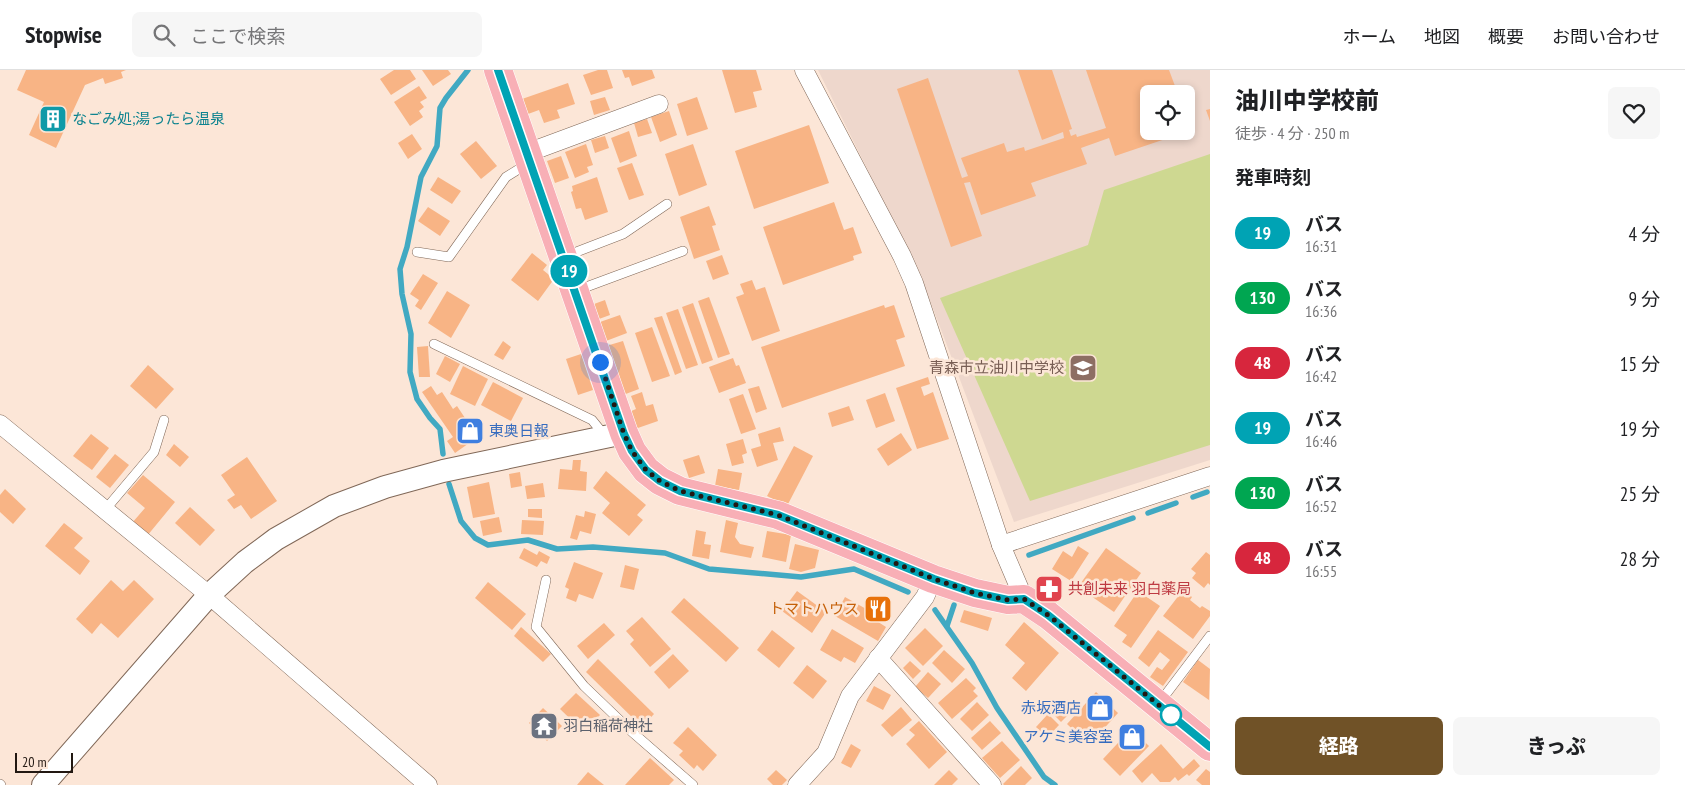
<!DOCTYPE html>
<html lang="ja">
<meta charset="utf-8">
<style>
:root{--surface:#fff;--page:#f6f6f6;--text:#202124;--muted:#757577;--line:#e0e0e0;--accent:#705227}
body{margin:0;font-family:"PT Sans Narrow","Noto Sans JP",sans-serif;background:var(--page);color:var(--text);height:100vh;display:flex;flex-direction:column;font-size:19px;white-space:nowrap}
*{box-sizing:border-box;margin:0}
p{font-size:16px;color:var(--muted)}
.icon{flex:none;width:28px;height:28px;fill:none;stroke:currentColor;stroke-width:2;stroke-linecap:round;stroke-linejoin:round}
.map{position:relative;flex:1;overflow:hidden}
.panel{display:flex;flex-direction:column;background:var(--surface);width:475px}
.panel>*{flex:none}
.badge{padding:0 10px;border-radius:16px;font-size:18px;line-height:32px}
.fabs{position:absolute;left:1140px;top:15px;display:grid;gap:10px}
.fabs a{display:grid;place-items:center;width:55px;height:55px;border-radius:8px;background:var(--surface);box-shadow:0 2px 8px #0003;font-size:25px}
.scale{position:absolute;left:15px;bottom:12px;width:58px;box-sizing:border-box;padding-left:5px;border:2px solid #221812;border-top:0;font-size:14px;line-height:18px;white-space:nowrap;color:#221812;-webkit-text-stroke:4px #fce6d7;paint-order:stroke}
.you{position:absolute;width:25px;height:25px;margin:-12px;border:4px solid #fff;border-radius:50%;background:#1a73e8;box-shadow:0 0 0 8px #1a73e833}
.map>.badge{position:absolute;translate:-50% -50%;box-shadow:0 0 0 2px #fff}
h2{padding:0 25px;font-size:19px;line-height:45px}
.round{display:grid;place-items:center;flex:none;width:52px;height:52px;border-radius:8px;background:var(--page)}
.head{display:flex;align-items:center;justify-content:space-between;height:85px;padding:0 25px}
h1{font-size:24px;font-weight:800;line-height:38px}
.button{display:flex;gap:10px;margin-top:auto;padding:10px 25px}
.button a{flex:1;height:58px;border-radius:8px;background:var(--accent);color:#fff;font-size:20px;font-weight:800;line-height:58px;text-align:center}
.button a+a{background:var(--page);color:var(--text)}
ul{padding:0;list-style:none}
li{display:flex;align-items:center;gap:15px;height:65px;padding:0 25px}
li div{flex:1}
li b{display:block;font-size:19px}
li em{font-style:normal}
li .badge{min-width:55px;font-weight:700;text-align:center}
header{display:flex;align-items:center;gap:30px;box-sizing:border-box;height:70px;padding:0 25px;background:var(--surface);border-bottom:1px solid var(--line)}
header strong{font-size:24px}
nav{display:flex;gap:28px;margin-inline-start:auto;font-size:18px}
.search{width:350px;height:45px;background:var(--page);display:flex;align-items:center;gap:12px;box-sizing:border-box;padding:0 18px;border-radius:8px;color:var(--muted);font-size:19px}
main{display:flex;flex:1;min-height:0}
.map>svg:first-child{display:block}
</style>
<header>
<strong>Stopwise</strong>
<div class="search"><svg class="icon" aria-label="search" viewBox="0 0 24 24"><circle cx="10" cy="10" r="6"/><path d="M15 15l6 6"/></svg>ここで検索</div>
<nav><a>ホーム</a><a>地図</a><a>概要</a><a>お問い合わせ</a></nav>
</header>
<main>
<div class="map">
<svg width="1210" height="715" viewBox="0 0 1210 715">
<rect width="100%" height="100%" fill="#fce6d7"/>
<!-- education -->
<path fill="#eed7cc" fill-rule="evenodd" d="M818 0H1210V390L1014 452 921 207ZM1149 24H1186V61H1149Z"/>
<!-- green -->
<polygon fill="#ced891" points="1210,84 1210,375 1030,431 940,228 1088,175 1104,120"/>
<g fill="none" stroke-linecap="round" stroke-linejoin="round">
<!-- stream -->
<g stroke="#41a9c2" stroke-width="5.5">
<polyline points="443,384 440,359 430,348 417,329 410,302 411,264 402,224 400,199 407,177 421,107 437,76 440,38 446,28 468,0"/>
<polyline points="449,414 461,451 475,468 488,475 528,470 557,479 593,477 665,483 709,499 801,507 854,499 908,522"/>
<polyline points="1193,427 1207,422"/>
<polyline points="1148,443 1176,433"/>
<polyline points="1029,485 1133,448"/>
<polyline points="935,540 972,593 997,638 1044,707 1055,715"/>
<polyline points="947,556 954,535"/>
</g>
</g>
<!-- building -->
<g fill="#f8b485">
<polygon points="26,0 126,0 121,2 123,8 105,14 103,8 85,15 56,78 29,65 44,32 17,20"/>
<polygon points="394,0 410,0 416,9 391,25 380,9"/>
<polygon points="422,0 448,0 451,4 433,16"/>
<polygon points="598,0 607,0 613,18 591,25 583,5"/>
<polygon points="622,0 652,0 655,8 632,16 629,7 625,8"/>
<polygon points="722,0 756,0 762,20 753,22 757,37 735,43"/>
<polygon points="1018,0 1052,0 1072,59 1069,60 1071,66 1076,64 1077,67 1106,58 1086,0 1169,0 1178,24 1149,24 1149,61 1186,62 1115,86 1109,68 1081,78 1087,94 1031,113 1036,126 981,145 970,112 964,113 982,166 951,177 897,19 928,8 962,108 968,106 961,88 1004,73 1007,82 1024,77 1025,81 1064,68 1063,62 1042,70"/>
<polygon points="568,13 575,34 557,40 560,48 544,53 539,40 528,44 522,29"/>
<polygon points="419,16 427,28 420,32 424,37 419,41 423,47 410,56 394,32"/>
<polygon points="605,27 610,40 594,45 590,31"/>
<polygon points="697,27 708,59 687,66 677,34"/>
<polygon points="1210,39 1210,51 1206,40"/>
<polygon points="669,41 677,65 660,72 651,47"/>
<polygon points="647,49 652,63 638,67 634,53"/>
<polygon points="1186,50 1190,60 1186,61"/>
<polygon points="809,55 829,113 754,139 735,81"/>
<polygon points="629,61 637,86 620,93 611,68"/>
<polygon points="412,64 422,79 408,89 398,73"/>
<polygon points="605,66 609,78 595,83 591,70"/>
<polygon points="476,71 497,96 481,109 460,84"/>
<polygon points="586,74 593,95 587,97 589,102 575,108 565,82"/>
<polygon points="693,74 707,115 679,126 665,84"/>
<polygon points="561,86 569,108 555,113 547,91"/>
<polygon points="632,93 644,125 629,130 617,98"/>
<polygon points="438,107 461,121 452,134 430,120"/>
<polygon points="597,107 608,142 585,150 581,138 576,139 571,122 573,121 572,116"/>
<polygon points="834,132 844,160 853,157 862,183 853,186 854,190 783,215 763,157"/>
<polygon points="709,136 716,155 712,156 720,180 694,189 680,147"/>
<polygon points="428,137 450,151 440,166 418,151"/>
<polygon points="532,183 547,195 543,200 554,209 538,231 511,210"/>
<polygon points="722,185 729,204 713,210 706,191"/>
<polygon points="423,204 438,213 421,240 415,236 419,230 410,224"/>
<polygon points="752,210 756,220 765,217 780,261 752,271 736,227 744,224 740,214"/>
<polygon points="447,221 470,235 451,268 428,253"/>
<polygon points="709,227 730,284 718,288 698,231"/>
<polygon points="605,230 610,245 599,249 594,234"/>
<polygon points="693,233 713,290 702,294 682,237"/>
<polygon points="884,235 885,238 894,235 905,267 896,270 905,296 782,338 761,277"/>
<polygon points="678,239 698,295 686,299 666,243"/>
<polygon points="620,245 627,263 606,271 600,252"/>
<polygon points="662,246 682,302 675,305 654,248"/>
<polygon points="652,257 670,306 652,312 635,263"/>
<polygon points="503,271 511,277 503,290 494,285"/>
<polygon points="623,271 639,319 623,325 606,276"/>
<polygon points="428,276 430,307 419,307 417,277"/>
<polygon points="581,284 593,320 578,325 566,289"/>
<polygon points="445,286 460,294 450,312 436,304"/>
<polygon points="733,288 736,296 739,295 746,313 719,323 709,297"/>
<polygon points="148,295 174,319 156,339 130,316"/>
<polygon points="463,296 488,309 475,336 450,324"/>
<polygon points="928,307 930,314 921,317 924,326 933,322 949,369 917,379 896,318"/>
<polygon points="493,312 523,328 511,351 481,335"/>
<polygon points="431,316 437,325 442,322 453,339 457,336 467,351 472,348 482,364 455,383 447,371 453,367 422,322"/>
<polygon points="759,316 767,339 756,343 748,319"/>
<polygon points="642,322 646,336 653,334 658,351 635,359 629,342 636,339 631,326"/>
<polygon points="885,323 895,351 876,358 866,330"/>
<polygon points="743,324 756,359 741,364 729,329"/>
<polygon points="849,336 854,350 832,357 828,343"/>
<polygon points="780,357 784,371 773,373 778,390 757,397 751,379 761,376 758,364"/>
<polygon points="901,363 912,380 888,396 877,379"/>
<polygon points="91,364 109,378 92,400 73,386"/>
<polygon points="743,369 747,383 742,385 744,393 732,396 726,374"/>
<polygon points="174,374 189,387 180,397 166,385"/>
<polygon points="794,376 813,386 787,436 767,426"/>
<polygon points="115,384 129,395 110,418 96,407"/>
<polygon points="699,385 705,403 689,408 683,390"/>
<polygon points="247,387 277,431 251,449 241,435 234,439 227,430 235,425 221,405"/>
<polygon points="573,390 581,390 580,401 587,402 586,421 558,419 560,399 572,400"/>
<polygon points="718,399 742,403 739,420 715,416"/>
<polygon points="606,401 646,435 637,445 643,450 629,466 602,443 610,433 593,418"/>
<polygon points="520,402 522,416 511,418 509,404"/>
<polygon points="143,405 175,432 147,466 132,453 145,438 127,423"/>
<polygon points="489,412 495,444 473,448 467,417"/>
<polygon points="543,413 545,427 527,429 525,416"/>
<polygon points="5,419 26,439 13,454 0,442 0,425"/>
<polygon points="190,437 215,460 200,476 175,453"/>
<polygon points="528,439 542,439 542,448 528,447"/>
<polygon points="585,441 596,444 591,464 580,461 577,470 570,468 576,445 584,447"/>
<polygon points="499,447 502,462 483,466 480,451"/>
<polygon points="522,450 544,451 543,465 521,464"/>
<polygon points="726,450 738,453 735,467 740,474 754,477 751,488 720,482"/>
<polygon points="64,453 83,468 74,478 90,491 80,505 45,476"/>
<polygon points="696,460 706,462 704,474 711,475 709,489 692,486"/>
<polygon points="767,461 791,465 786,492 762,487"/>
<polygon points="795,474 819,480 815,498 801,502 789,499"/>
<polygon points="1078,476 1089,483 1071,511 1052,499 1063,481 1072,487"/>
<polygon points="524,478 537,485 539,481 550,487 547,494 541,491 537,497 519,488"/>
<polygon points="1106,478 1141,503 1114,542 1078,517"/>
<polygon points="1206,482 1210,485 1210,515 1208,513 1204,518 1192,508 1196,503 1191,499"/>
<polygon points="574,492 603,503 593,529 579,524 576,532 566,528 569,519 565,517"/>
<polygon points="625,495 639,499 634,520 620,517"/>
<polygon points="111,510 123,521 134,510 154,529 118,568 101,553 92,564 76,549"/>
<polygon points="488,512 526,544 512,560 475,528"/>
<polygon points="1183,520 1192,527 1190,530 1200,538 1202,536 1210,541 1210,546 1193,569 1163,546"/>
<polygon points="797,521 826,542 812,563 782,541"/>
<polygon points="1138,521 1160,536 1131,578 1122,572 1127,565 1114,556"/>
<polygon points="845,527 875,544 872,548 886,557 878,571 835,546"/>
<polygon points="684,528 739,578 726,592 671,542"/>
<polygon points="964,540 992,548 988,561 960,552"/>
<polygon points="642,547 671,579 650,597 630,574 634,570 626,561"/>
<polygon points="1024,552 1059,583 1026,621 1012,608 1025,593 1005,575"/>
<polygon points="604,553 615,565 588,589 577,576"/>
<polygon points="521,557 551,584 543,592 514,566"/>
<polygon points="925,558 943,576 923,596 905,578"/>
<polygon points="832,559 864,578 855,593 844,587 841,592 820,580"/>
<polygon points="772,560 795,578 779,598 757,580"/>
<polygon points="1158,560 1188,582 1163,616 1150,607 1157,597 1162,600 1170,590 1160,582 1149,597 1138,588"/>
<polygon points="944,580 965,599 952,613 932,593"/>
<polygon points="673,584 689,601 669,619 654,602"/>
<polygon points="598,589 654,644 642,657 586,602"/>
<polygon points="1198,590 1210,599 1209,630 1183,612"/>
<polygon points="910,591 921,601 913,609 903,598"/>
<polygon points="807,595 827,611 813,629 793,613"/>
<polygon points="928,602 941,614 928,628 915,617"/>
<polygon points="966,608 976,618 973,621 978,626 952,649 938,633"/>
<polygon points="874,616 891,625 883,640 866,631"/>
<polygon points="1096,622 1118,643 1089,675 1067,654"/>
<polygon points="576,623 600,645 584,662 560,639"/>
<polygon points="1055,630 1069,644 1061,652 1047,638"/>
<polygon points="977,632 989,645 972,661 960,649"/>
<polygon points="901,637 912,650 892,667 881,655"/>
<polygon points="543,638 562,656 547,671 529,653"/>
<polygon points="1048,644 1059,655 1047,668 1036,657"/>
<polygon points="919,651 947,682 929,699 906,674 915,665 909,660"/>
<polygon points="990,651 1001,663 982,680 971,668"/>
<polygon points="688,657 717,685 703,701 697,695 694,699 679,685 683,681 673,673"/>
<polygon points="1131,659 1149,676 1120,706 1103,689"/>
<polygon points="1002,671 1020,690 1000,708 982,688"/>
<polygon points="851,674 861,680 851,698 841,693"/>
<polygon points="1161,674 1183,699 1194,689 1200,696 1189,706 1187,704 1178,711 1175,707 1170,712 1160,712 1152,703 1142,713 1132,701"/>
<polygon points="650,688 674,710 669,715 625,715"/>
<polygon points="1021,696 1032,708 1025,715 1004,715 1003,714"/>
<polygon points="1206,699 1210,702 1210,715 1202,715 1196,710"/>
<polygon points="776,700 787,710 782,715 773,715 767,709"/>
<polygon points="949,700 958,709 952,715 934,715"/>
<polygon points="588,702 604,715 577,715"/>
</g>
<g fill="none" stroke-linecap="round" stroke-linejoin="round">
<defs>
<g id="service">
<polyline points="417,182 449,187 506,107 527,94"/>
<polyline points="566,186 623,164 667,134"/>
<polyline points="578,220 683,181"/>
<polyline points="434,274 592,350 605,366"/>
<polyline points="105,440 154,382 164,350"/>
<polyline points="546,510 536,557 584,616 631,661 693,715"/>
<polyline points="1160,632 1210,566"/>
<polyline points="0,714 1,715"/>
</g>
<g id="minor">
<polyline points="804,0 902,186 914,213 1001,475 1024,529"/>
<polyline points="527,83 659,34"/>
<polyline points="0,354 209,525 428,715"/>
<polyline points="1001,475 1210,406"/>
<polyline points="878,588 992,715"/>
<polyline points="797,715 826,683 850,626 925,527 933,509"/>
</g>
<polyline id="tertiary" points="43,715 209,525 245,492 276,469 334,436 385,417 443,401 624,363"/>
<polyline id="primary" points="498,0 624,363 632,381 646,400 660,411 680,421 778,445 933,509 975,523 1008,530 1024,529 1048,545 1210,677"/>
</defs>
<!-- service casing -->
<use href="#service" stroke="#806858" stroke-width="10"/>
<!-- minor casing -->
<use href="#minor" stroke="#806858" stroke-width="19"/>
<!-- tertiary casing -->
<use href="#tertiary" stroke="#806858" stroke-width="24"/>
<!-- primary casing -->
<use href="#primary" stroke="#fff" stroke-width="29"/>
<!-- service -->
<use href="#service" stroke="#fff" stroke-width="9"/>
<!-- minor -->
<use href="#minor" stroke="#fff" stroke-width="18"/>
<!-- tertiary -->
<use href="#tertiary" stroke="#fff" stroke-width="22"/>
<!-- primary -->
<use href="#primary" stroke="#f8afb6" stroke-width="28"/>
</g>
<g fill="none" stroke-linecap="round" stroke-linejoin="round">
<defs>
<polyline id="line" points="498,0 624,364 632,381 646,400 660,411 680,421 778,445 934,509 975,523 1008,530 1024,529 1048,545 1210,677"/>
</defs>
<!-- line casing -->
<use href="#line" stroke="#fff" stroke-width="11"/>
<!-- line -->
<use href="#line" stroke="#00a3b4" stroke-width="8"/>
<!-- walk -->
<polyline stroke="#221812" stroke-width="5" stroke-dasharray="0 9" points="600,292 624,364 632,381 646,400 660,411 680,421 778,445 934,509 975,523 1008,530 1024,529 1048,545 1171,645"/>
</g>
<!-- icons -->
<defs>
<symbol id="building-square" viewBox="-11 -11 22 22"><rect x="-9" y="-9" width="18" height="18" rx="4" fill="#0f9aa8" stroke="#fce6d7"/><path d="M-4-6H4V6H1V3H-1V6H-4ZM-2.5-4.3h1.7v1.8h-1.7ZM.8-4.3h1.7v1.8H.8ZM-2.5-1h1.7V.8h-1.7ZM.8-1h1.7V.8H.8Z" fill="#fff"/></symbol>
<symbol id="school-square" viewBox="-11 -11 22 22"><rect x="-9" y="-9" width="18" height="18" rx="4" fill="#8d6e63" stroke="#fce6d7"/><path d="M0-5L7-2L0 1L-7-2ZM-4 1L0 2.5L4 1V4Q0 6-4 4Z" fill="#fff"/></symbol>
<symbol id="shop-square" viewBox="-11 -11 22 22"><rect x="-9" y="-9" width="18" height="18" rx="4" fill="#3f7fe0" stroke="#fce6d7"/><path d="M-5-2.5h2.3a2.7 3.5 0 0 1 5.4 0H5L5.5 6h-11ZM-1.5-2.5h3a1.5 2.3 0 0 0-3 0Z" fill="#fff"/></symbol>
<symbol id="pharmacy-square" viewBox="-11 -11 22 22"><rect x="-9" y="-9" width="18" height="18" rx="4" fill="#e0444e" stroke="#fce6d7"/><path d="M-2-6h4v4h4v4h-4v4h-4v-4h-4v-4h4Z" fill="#fff"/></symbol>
<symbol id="restaurant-square" viewBox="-11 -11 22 22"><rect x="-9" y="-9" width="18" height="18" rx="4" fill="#e8710a" stroke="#fce6d7"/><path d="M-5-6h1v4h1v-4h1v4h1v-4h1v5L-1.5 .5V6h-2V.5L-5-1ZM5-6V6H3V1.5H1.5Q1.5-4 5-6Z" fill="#fff"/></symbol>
<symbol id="temple-square" viewBox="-11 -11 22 22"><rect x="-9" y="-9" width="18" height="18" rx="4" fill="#6b7280" stroke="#fce6d7"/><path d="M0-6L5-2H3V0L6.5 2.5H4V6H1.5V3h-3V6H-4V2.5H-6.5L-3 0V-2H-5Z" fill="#fff"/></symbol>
</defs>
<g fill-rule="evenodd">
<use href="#building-square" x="37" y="33" width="32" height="32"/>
<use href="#school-square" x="1067" y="282" width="32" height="32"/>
<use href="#shop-square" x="454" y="345" width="32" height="32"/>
<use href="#pharmacy-square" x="1033" y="503" width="32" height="32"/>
<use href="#restaurant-square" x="862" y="523" width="32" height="32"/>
<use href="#shop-square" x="1084" y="622" width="32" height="32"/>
<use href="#temple-square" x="528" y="640" width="32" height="32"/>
<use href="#shop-square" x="1116" y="651" width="32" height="32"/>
</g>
<!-- markers -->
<circle fill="#fff" stroke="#00a3b4" stroke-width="2.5" cx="1171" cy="645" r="10"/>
<g text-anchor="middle" stroke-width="5" stroke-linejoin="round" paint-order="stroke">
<!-- culture labels -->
<g font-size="15" fill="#0d838f" stroke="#fce6d7" text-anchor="start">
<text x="72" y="54">なごみ処;湯ったら温泉</text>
</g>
<!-- education labels -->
<g font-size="15" fill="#785e54" stroke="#fce6d7" text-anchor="end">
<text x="1064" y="303">青森市立油川中学校</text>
</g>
<!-- shop labels -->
<g font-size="15" fill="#366cbe" stroke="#fce6d7" text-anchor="end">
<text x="489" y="366" text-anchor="start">東奥日報</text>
<text x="1081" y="643">赤坂酒店</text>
<text x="1113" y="672">アケミ美容室</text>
</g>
<!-- health labels -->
<g font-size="15" fill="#be3a42" stroke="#fce6d7" text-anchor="start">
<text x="1068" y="524">共創未来 羽白薬局</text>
</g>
<!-- food labels -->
<g font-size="15" fill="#c56008" stroke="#fce6d7" text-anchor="end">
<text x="859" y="544">トマトハウス</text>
</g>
<!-- worship labels -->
<g font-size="15" fill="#5b616d" stroke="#fce6d7" text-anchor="start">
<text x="563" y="661">羽白稲荷神社</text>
</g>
</g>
</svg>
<div class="fabs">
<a><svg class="icon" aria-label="locate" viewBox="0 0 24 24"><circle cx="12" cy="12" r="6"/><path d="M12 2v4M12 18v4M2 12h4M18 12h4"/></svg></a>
</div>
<div class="scale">20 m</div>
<div class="you" style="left:600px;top:292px"></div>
<b class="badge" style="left:569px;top:201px;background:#00a3b4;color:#fff">19</b>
</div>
<section class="panel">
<div class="head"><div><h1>油川中学校前</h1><p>徒歩 · 4 分 · 250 m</p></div><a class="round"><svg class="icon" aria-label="heart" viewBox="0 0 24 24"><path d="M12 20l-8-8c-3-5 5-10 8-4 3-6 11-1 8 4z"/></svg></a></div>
<h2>発車時刻</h2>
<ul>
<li><span class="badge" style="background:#00a3b4;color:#fff">19</span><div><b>バス</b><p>16:31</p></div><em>4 分</em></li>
<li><span class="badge" style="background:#00a651;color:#fff">130</span><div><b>バス</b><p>16:36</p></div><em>9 分</em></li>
<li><span class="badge" style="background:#d7263d;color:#fff">48</span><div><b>バス</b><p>16:42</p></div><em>15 分</em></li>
<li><span class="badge" style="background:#00a3b4;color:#fff">19</span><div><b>バス</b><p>16:46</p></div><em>19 分</em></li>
<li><span class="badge" style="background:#00a651;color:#fff">130</span><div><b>バス</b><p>16:52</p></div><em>25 分</em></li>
<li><span class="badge" style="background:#d7263d;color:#fff">48</span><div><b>バス</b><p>16:55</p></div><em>28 分</em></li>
</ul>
<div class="button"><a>経路</a><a>きっぷ</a></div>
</section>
</main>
